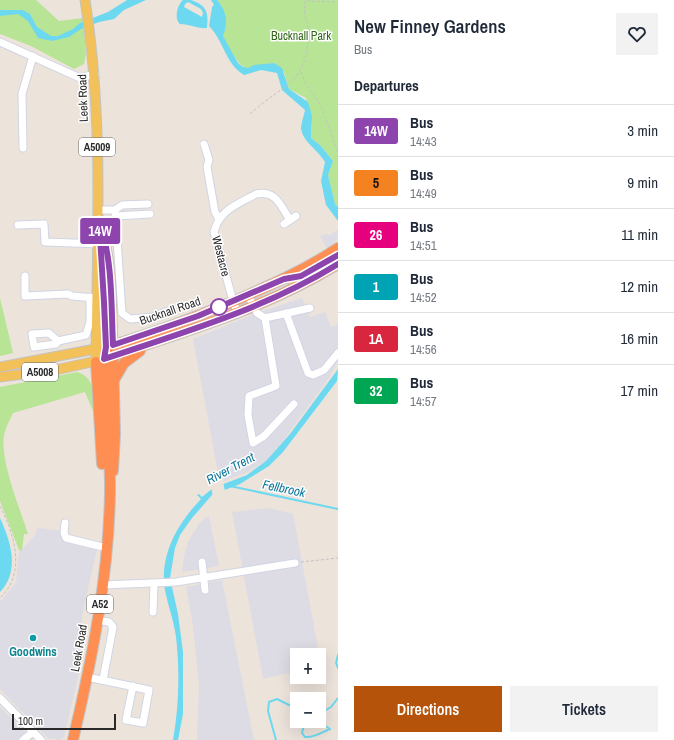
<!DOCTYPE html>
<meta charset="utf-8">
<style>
:root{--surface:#fff;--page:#f2f2f3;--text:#1f2937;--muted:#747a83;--line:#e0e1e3;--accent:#b45309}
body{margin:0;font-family:"Archivo Narrow",sans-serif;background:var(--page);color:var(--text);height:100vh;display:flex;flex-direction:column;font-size:15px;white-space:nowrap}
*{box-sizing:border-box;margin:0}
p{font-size:13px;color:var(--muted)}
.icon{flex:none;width:22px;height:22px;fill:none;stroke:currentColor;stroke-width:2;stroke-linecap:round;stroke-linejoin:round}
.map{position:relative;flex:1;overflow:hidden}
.drawer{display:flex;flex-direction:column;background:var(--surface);width:336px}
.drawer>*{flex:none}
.badge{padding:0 8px;border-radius:3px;font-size:14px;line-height:26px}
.controls{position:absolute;left:290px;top:648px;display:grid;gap:8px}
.controls a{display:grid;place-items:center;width:36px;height:36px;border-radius:0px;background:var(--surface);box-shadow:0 4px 16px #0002;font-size:20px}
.scale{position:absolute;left:12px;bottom:10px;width:104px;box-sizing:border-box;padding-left:4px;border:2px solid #292929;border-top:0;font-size:11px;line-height:14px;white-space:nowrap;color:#292929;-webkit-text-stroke:3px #fff;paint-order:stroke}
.map>.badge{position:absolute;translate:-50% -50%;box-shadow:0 0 0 2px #fff}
h2{padding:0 16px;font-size:15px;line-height:36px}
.round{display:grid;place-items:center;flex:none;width:42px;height:42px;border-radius:0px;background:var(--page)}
.head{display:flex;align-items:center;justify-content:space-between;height:68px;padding:0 16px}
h1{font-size:19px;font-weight:600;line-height:30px}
.action{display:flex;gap:8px;margin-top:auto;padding:8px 16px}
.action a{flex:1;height:46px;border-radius:0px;background:var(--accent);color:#fff;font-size:16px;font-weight:600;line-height:46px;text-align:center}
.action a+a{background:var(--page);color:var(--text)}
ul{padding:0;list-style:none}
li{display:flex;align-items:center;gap:12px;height:52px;padding:0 16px;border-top:1px solid var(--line)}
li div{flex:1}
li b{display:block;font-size:15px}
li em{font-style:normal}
li .badge{min-width:44px;font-weight:700;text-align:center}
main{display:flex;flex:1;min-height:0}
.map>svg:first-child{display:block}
</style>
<main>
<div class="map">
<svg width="338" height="740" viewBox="0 0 338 740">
<rect width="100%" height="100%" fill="#ece3db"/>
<!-- industrial -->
<g fill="#dddce4" fill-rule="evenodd">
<polygon points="338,230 338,239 327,249 320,236 325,234 330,235"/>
<polygon points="302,298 310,317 325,312 331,327 338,324 338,361 329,378 283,441 266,461 248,472 224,481 223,477 219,478 193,339 257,313"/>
<path d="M269 508 293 514 324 680 296 684 288 673 263 679 232 512ZM297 655H319V677H297Z"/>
<polygon points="209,516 219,566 182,572 184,556 188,542 200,522"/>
<polygon points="37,528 62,531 61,539 78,546 97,549 82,616 80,668 64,737 59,740 50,738 49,739 0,689 0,602 16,583 19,550 22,550 36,534"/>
<polygon points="222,580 254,740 197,740 199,685 193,626 186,587"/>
<polygon points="0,707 32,739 32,740 0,740"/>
</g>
<!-- green -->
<g fill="#b8e496">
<polygon points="0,0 36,0 59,21 83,18 86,54 84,64 74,69 31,46 0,34"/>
<path d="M217 0H338V207L335 204 328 175 333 161 320 145 311 138 312 124 306 98 289 89 284 72 274 63C268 64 251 68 247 68 239 68 227 44 223 36 227 24 226 9 217 0Z"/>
<polygon points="0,298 13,353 0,356"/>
<path d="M77 372C96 378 93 394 93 411L85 392 13 413C10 420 5 428 4 436 0 461 20 509 28 534H24L22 551 19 550 0 501V387Z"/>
</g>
<!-- water -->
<g fill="#6cd9f0" fill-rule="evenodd">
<polygon points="127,0 146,0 124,10 114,19 99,22 81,29 69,37 52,41 38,38 28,21 18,14 0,16 0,10 23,10 30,14 37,27 51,36 58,36 73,29 80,23 108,12"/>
<path d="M191 0C206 5 209 12 207 28 197 29 190 24 180 24 174 19 177 5 183 0ZM188 2 201 9 203 13 202 17 184 7 185 4Z"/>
<path d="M211 0H217C227 11 228 23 223 36L238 63 243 67 248 68 254 65 274 63 282 68 289 89 308 102 312 116 311 138 320 145 333 161 328 175 335 204 338 207V221L326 205 321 181 325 162C318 150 304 143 301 129 301 124 304 115 305 110L282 90 277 73 261 70 244 75C225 64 224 41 209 26L212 7 214 5Z"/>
<path d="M338 369 337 381 283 452 269 466 240 484 212 495 192 518 180 535 175 548 170 578 178 614 183 652V714L178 740H173C179 706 180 672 176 637 174 621 168 606 165 590 159 555 178 523 201 499L197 495 199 494 202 497 213 488 247 475 266 461 290 434Z"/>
<path d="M0 518C11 542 20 571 0 592Z"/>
</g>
<!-- pier -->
<polygon fill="#ece3db" points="223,482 225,491 213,497 211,487"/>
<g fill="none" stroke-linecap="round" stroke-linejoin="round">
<!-- stream -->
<g stroke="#6cd9f0" stroke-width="2">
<polyline points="230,486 338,509"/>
<polyline points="338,655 336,663 338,668"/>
<polyline points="319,714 331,707 338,698"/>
<path d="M305 721 302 733 305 737C314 738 322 732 330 729L318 721"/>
<polyline points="276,740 268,711 269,702 277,699 297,709"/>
</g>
<defs>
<g id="minor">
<polyline points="0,42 80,78 95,74"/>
<polyline points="204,144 209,160 207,167 215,212 219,219"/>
<polyline points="23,148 22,94 33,56"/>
<polyline points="99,210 115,210 122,313 130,319 153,317 171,310"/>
<polyline points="115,210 122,205 148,204"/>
<polyline points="116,216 150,214"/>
<polyline points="284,224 296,216"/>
<polyline points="18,225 44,224 45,242 101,244"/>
<polyline points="25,276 25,296 68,294 72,296 95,298"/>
<polyline points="248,295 257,313 265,318 276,386 249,396 248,415 253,443 264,436 294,404"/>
<polyline points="286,313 308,373 313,375 324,370 338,353"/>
<path d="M238 314 233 301 214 232C219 210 238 204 256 194 276 190 280 205 290 220"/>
<polyline points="265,318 310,308"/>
<polyline points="58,341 49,333 32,334 34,347 56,344 58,341 86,335 90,322 90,297"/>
<polyline points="65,523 64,533 66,538 107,548"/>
<polyline points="202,562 205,590"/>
<polyline points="102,585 176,582 295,563"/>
<polyline points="153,612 154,584"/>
<polyline points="97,620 109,622 113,627 103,680"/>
<polyline points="87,677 149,690 143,723 126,720 133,686"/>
<polyline points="0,698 41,740"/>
<polyline points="23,740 33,732"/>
</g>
<g id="major">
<path d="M85 0C104 120 97 241 96 362"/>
<path d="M100 224C113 263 111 304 113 345"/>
<polyline points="289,279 301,276 338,255"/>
<polyline points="0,367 106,347 102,272"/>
<polyline points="0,377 55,370 101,360"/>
</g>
<g id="highway">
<polyline points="113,350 115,434 113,471"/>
<path d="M104 359C184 331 265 309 338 264"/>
<polyline points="96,362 102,464"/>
<polyline points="114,380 124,363 140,351"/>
<path d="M73 740C92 659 109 575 110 492 111 444 100 395 106 347 148 335 191 319 232 302 269 286 305 270 338 248"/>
</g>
</defs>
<!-- minor casing -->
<use href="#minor" stroke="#d0d5e3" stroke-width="9"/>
<!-- major casing -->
<use href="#major" stroke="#c3c3c3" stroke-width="11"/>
<!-- highway casing -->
<use href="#highway" stroke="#c3c3c3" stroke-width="12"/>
<!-- path -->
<g stroke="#c3c3c3" stroke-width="1" stroke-dasharray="3 2" stroke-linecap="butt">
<polyline points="307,1 338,2"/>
<polyline points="301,72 306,84 321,106 338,152"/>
<path d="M250 114C286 81 309 84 308 28 308 23 306 20 305 16 304 11 305 5 305 0"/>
<path d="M0 506C14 534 27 573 0 598"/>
<polyline points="301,562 338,558"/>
</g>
<!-- minor -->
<use href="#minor" stroke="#fff" stroke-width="7"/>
<!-- major -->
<use href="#major" stroke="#f2c15a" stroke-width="9"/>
<!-- highway -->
<use href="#highway" stroke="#ff8e53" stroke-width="10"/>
</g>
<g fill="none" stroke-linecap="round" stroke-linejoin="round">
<defs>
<path id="line" d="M338 255 301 276 284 279 198 316 113 345C111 303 113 261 99 220L104 302 106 347 104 359C184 332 265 309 338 264"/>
</defs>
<!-- line casing -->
<use href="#line" stroke="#fff" stroke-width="9"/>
<!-- line -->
<use href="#line" stroke="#8e44ad" stroke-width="6"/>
</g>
<!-- markers -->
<circle fill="#fff" stroke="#8e44ad" stroke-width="2" cx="219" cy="307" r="8"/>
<circle fill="#0f9aa8" stroke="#fff" stroke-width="1.5" cx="33" cy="638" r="4"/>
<g text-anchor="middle" stroke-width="3" stroke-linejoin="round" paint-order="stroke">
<!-- shield labels -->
<g fill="#fff" stroke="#696969" stroke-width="1">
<rect x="79" y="138" width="36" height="18" rx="3"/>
<rect x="22" y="363" width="36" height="18" rx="3"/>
<rect x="87" y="595" width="26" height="18" rx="3"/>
</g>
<g font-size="11" font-weight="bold" fill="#292929">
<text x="97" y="151">A5009</text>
<text x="40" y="376">A5008</text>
<text x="100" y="608">A52</text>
</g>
<!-- park labels -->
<g font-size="12" fill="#306719" stroke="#fff">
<text x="301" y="40">Bucknall Park</text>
</g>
<!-- street labels -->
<g font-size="12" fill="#292929" stroke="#fff">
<text transform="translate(83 98) rotate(-92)" y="4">Leek Road</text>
<text transform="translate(221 256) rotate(76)" y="4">Westacre</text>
<text transform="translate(170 311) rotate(-19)" y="4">Bucknall Road</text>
<text transform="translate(79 648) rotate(-80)" y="4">Leek Road</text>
</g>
<!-- culture labels -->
<g font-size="12" font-weight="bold" fill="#0d838f" stroke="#fff">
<text x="33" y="656">Goodwins</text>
</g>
<!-- water labels -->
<g font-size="13" font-style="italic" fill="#0c779b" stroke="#fff">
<text transform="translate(230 468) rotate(-28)" y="5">River Trent</text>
<text transform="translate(284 488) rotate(12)" y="5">Fellbrook</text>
</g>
</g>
</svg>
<div class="controls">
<a>+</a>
<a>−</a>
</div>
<div class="scale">100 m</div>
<b class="badge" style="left:100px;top:231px;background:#8e44ad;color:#fff">14W</b>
</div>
<section class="drawer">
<div class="head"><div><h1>New Finney Gardens</h1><p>Bus</p></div><a class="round"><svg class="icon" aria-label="heart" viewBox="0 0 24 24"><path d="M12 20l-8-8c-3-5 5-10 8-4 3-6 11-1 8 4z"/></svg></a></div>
<h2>Departures</h2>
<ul>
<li><span class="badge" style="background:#8e44ad;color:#fff">14W</span><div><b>Bus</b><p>14:43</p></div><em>3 min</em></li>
<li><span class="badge" style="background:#f58220;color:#111">5</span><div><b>Bus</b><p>14:49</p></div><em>9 min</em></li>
<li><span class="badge" style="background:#e6007e;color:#fff">26</span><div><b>Bus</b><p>14:51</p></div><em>11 min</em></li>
<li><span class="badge" style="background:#00a3b4;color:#fff">1</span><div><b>Bus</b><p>14:52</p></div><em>12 min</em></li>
<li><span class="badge" style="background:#d7263d;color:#fff">1A</span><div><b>Bus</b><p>14:56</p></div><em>16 min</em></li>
<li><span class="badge" style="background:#00a651;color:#fff">32</span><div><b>Bus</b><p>14:57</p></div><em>17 min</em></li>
</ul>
<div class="action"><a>Directions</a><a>Tickets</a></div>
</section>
</main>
